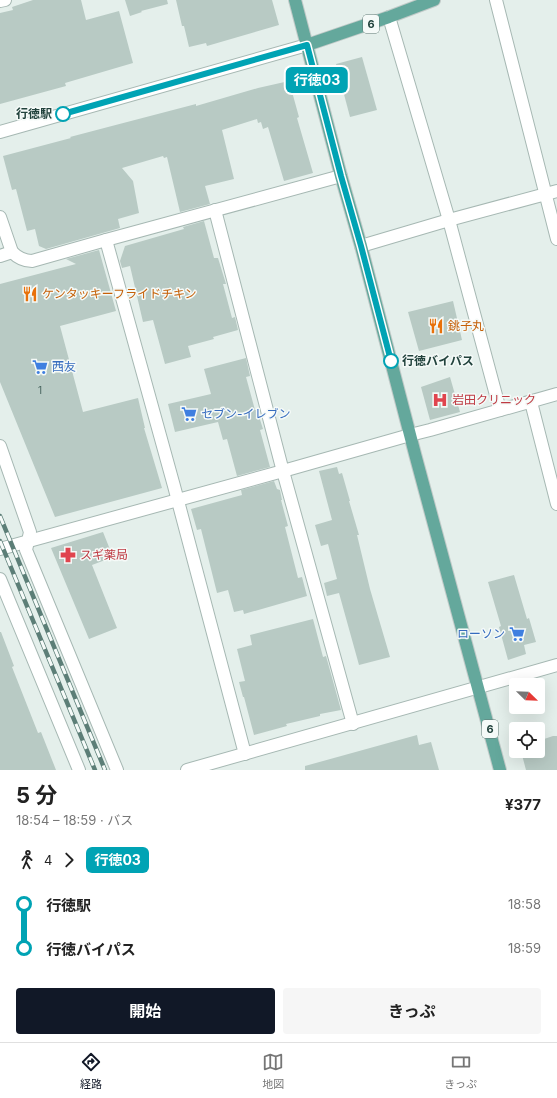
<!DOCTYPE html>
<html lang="ja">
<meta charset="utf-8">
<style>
:root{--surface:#fff;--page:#f6f6f6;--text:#222;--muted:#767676;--line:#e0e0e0;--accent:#111827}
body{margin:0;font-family:Inter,"Noto Sans JP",sans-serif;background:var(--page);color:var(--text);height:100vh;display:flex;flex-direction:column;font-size:15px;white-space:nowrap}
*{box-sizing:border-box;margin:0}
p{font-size:13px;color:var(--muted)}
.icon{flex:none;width:22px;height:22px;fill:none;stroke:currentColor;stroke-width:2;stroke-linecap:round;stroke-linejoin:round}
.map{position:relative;height:770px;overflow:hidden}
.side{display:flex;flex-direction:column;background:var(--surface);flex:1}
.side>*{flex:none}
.badge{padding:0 8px;border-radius:6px;font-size:14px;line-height:26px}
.needle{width:26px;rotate:113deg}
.tools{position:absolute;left:509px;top:678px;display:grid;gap:8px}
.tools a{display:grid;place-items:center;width:36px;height:36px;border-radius:4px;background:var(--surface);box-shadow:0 4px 16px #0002;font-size:20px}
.map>.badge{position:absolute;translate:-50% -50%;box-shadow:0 0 0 2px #fff}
.legs{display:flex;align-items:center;gap:6px;height:44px;padding:0 16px;font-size:13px}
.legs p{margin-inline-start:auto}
.head{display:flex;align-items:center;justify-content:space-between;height:68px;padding:0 16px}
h1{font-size:22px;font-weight:700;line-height:30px}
.action{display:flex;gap:8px;margin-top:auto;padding:8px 16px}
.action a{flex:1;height:46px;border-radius:4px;background:var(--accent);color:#fff;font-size:16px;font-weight:700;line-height:46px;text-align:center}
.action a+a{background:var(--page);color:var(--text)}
ul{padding:0 16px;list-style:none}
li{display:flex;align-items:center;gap:14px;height:44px;font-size:15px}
li i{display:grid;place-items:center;width:6px;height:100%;margin:0 5px;background:currentColor}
li i::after{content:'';width:10px;height:10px;margin:-5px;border:3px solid;border-radius:50%;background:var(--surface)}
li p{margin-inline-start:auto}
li:first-child i{background:linear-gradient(#0000 50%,currentColor 0)}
li:last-child i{background:linear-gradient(currentColor 50%,#0000 0)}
.menu{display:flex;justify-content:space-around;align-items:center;height:56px;border-top:1px solid var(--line);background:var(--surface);font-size:11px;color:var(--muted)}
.menu a{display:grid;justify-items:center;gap:2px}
.menu .active{color:var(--accent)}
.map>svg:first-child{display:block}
</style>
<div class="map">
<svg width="557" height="770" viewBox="0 0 557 770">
<rect width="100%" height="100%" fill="#e4efeb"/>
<!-- building -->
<g fill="#b8cac4">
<polygon points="33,0 81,0 86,20 119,11 133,63 65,83 66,86 0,104 0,13 13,10 12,7"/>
<polygon points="125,0 167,0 168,4 141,11 142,12 130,16"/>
<polygon points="176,0 272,0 279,25 207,46 206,43 189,47 184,26 182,26"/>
<polygon points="362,57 377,110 350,117 336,64"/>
<polygon points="289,81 299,117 297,118 313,173 284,181 268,127 263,129 261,122 258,123 257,119 222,130 234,179 205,186 210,204 180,212 167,157 164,158 163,156 122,168 133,181 139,213 118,219 120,228 46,249 39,246 35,229 27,231 16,189 12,190 3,156 71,138 70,137 108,127 196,104 196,106 258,88"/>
<polygon points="204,221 214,258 218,258 226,284 223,284 232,318 235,317 238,330 213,337 214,339 188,346 191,357 165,364 153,320 143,322 130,266 122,268 120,261 125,246 184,229 183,227"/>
<polygon points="99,250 116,311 60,326 83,412 138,398 145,428 144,428 162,488 55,517 0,382 0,284 76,264 66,259"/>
<polygon points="453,301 462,340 419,351 408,312"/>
<polygon points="246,358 250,376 246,377 255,410 257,410 263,429 260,430 270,467 237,476 227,439 223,440 218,422 175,432 168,404 211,394 204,369"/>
<polygon points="450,377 460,412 430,420 421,387"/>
<polygon points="337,467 339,474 342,473 350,501 349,501 359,535 357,535 370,589 390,657 359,665 339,593 327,596 324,583 337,579 328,544 321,546 315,525 332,520 319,471"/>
<polygon points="274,481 277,489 280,490 282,500 281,500 288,526 285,527 298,578 302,577 307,596 244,614 243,610 234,612 228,590 217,593 201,529 197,530 191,509 242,495 241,490"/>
<polygon points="103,532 113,557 92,565 117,628 89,639 51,548"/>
<polygon points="514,575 527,619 529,618 536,642 524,645 526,654 508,660 499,627 501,626 488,582"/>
<polygon points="313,619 323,657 326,656 341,710 320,714 320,716 286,724 287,726 254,735 244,697 243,697 239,682 245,681 237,649 252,645 250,635"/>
<polygon points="0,632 1,632 14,666 12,667 38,733 41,732 56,770 0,770"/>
<polygon points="417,735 419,745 431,742 439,770 305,770 305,766"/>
<polygon points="553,736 557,736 557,770 526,770 521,751 538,751 538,741"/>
</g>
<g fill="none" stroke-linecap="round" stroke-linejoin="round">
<defs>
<g id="minor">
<polyline points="496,0 557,239"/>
<polyline points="0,1 5,0"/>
<polyline points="389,17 449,220 500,410"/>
<polyline points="215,210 281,464 353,724"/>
<polyline points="0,217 12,252 0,256"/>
<polyline points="106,240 174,486 245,754"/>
<polyline points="361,246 449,220 557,191"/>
<path d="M12 252C18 258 24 261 32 261L106 240 341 176"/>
<polyline points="531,402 557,504"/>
<polyline points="410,435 430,430 557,394"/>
<polyline points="0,446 30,532 26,550 117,770"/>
<polyline points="0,579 79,770"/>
</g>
<g id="tertiary">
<polyline points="0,132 307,45"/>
<polyline points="0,549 283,471 410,435"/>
<polyline points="187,770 557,665"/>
</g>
<g id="primary">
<polyline points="295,0 341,176 361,246 415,454 500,770"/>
<polyline points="307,45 389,17 434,0"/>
</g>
</defs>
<!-- minor casing -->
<use href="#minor" stroke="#a6b8b3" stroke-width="14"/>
<!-- tertiary casing -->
<use href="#tertiary" stroke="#a6b8b3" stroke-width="14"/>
<!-- primary casing -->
<use href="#primary" stroke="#c1cac8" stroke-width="14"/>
<!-- minor -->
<use href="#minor" stroke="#fff" stroke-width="12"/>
<!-- tertiary -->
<use href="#tertiary" stroke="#fff" stroke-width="12"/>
<!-- primary -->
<use href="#primary" stroke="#64a89c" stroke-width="12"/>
<defs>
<g id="rail">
<polyline points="0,516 105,770"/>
<polyline points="0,541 95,770"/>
</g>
</defs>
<!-- rail casing -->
<use href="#rail" stroke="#5c7e77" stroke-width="4.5"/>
<!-- rail -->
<use href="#rail" stroke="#f5faf8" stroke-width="3" stroke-dasharray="9" stroke-linecap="butt"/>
</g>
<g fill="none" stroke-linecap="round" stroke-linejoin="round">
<defs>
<polyline id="line-1" points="63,114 307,45 341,176 361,246 391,361"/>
</defs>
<!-- line-1 casing -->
<use href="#line-1" stroke="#fff" stroke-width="9"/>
<!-- line-1 -->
<use href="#line-1" stroke="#00a3b4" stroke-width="6"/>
</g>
<!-- icons -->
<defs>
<symbol id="restaurant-bare" viewBox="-9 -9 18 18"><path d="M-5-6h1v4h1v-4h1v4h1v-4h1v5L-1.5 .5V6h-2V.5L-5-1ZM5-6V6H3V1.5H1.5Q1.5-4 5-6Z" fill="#e8710a" stroke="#f5faf8" stroke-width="2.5" paint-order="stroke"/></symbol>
<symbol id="supermarket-bare" viewBox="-9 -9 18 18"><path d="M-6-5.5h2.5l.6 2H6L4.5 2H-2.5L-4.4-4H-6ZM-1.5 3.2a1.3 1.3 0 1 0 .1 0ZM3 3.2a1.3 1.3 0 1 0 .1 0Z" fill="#3f7fe0" stroke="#f5faf8" stroke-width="2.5" paint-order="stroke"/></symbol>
<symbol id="hospital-bare" viewBox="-9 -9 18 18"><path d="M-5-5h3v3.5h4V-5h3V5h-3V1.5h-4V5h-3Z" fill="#e0444e" stroke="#f5faf8" stroke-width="2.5" paint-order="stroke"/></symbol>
<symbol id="pharmacy-bare" viewBox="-9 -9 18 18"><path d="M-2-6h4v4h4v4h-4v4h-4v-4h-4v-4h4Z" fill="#e0444e" stroke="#f5faf8" stroke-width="2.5" paint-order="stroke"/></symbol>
</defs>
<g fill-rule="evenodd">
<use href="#restaurant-bare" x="19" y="283" width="22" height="22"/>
<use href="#restaurant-bare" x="425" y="315" width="22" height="22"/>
<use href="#supermarket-bare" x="29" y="356" width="22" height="22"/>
<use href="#hospital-bare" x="429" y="389" width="22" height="22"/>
<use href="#supermarket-bare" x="178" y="403" width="22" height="22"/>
<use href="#pharmacy-bare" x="57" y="544" width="22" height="22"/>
<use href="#supermarket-bare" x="506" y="623" width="22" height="22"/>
</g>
<!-- markers -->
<g fill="#fff" stroke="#00a3b4" stroke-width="2">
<circle cx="63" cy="114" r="7"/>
<circle cx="391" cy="361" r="7"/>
</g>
<g text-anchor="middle" stroke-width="3" stroke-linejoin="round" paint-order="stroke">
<!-- number labels -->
<g font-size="10" fill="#47645e">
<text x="40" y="394">1</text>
</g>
<!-- shield labels -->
<g fill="#f5faf8" stroke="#617974" stroke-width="1">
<rect x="363" y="15" width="16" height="18" rx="3"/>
<rect x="482" y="720" width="16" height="18" rx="3"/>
</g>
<g font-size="11" font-weight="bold" fill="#21423c">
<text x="371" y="28">6</text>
<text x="490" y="733">6</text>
</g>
<!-- stop labels -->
<g font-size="12" font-weight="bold" fill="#21423c" stroke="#f5faf8" text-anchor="end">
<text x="52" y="118">行徳駅</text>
<text x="402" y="365" text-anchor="start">行徳バイパス</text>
</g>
<!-- food labels -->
<g font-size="12" fill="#c56008" stroke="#f5faf8" text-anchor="start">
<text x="42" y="298">ケンタッキーフライドチキン</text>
<text x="448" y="330">銚子丸</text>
</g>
<!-- shop labels -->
<g font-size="12" fill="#366cbe" stroke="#f5faf8" text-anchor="start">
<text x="52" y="371">西友</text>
<text x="201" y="418">セブン-イレブン</text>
<text x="505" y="638" text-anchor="end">ローソン</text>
</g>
<!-- health labels -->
<g font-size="12" fill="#be3a42" stroke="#f5faf8" text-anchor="start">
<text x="452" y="404">岩田クリニック</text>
<text x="80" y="559">スギ薬局</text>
</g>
</g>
</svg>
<div class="tools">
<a><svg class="needle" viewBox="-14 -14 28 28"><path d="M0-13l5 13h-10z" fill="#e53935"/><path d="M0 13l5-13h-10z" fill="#767676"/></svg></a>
<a><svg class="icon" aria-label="locate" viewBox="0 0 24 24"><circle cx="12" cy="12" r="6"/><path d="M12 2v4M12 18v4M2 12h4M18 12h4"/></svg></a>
</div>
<b class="badge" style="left:317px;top:80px;background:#00a3b4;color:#fff">行徳03</b>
</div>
<section class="side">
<div class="head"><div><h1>5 分</h1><p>18:54 – 18:59 · バス</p></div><b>¥377</b></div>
<div class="legs"><svg class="icon" aria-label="walk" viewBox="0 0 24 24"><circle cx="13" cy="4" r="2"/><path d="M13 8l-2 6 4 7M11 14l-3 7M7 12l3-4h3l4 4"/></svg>4<svg class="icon" aria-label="forward" viewBox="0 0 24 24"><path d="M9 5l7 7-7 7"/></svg><b class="badge" style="background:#00a3b4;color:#fff">行徳03</b></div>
<ul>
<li><i style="color:#00a3b4"></i><b>行徳駅</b><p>18:58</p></li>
<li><i style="color:#00a3b4"></i><b>行徳バイパス</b><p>18:59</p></li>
</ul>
<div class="action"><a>開始</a><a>きっぷ</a></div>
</section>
<nav class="menu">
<a class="active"><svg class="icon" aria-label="directions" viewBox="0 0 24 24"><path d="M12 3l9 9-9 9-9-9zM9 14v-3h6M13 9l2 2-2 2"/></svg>経路</a>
<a><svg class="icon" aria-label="map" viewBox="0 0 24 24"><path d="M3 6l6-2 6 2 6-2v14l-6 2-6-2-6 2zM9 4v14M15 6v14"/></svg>地図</a>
<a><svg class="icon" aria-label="tickets" viewBox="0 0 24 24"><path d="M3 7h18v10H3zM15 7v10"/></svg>きっぷ</a>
</nav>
